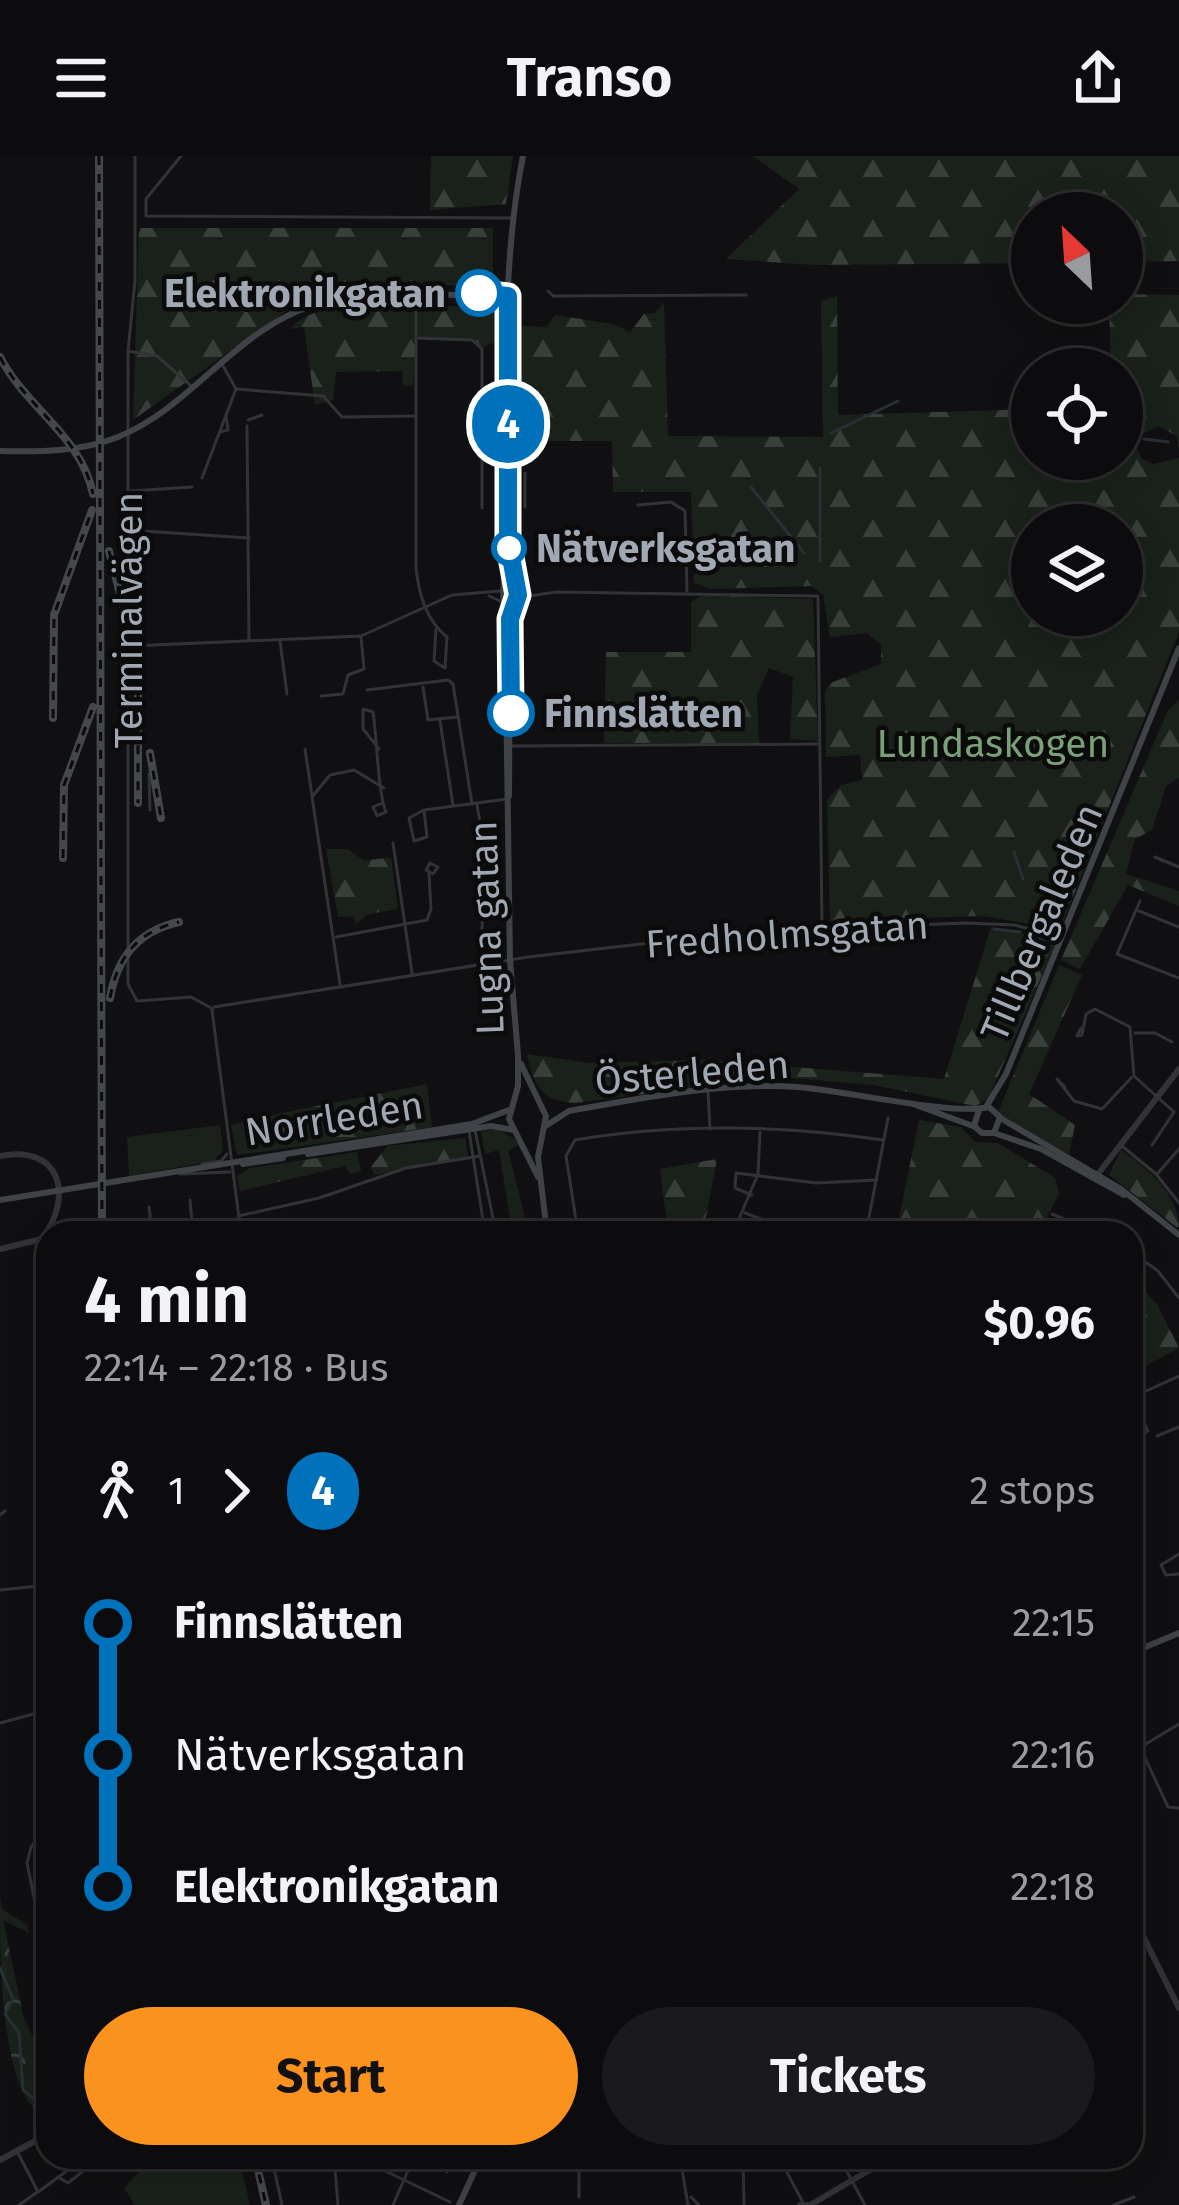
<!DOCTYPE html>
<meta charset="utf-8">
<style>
:root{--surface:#0c0c0e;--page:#1a1a1c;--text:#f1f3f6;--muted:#9a9b9e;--line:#2c2c2e;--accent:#fb921e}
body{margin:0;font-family:"Fira Sans",sans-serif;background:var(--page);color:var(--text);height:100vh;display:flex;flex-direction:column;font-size:45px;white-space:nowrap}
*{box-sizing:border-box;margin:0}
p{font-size:39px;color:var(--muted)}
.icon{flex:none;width:66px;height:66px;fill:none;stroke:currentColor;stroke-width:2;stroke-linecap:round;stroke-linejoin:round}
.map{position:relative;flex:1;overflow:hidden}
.panel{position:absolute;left:36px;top:1065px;width:1107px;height:948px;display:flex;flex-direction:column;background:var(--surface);border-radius:36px;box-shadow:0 6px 30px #0003,0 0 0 3px var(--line)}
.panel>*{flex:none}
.badge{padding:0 24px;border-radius:39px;font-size:42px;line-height:78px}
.needle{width:78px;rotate:335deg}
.controls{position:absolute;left:1011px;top:36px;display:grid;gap:24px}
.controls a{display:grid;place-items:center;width:132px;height:132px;border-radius:50%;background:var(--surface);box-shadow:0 6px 30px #0003,0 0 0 3px var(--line);font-size:60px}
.map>.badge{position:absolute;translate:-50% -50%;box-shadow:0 0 0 6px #fff}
.legs{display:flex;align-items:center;gap:18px;height:132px;padding:0 48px;font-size:39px}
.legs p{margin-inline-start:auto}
.overview{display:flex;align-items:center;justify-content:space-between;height:204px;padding:0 48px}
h1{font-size:66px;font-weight:700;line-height:90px}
.cta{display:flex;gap:24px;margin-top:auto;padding:24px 48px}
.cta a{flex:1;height:138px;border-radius:72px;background:var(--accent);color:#111;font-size:48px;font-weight:700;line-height:138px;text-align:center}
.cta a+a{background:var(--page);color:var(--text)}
ul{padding:0 48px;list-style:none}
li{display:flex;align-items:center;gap:42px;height:132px;font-size:45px}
li i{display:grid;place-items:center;width:18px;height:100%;margin:0 15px;background:currentColor}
li i::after{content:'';width:30px;height:30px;margin:-15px;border:9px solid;border-radius:50%;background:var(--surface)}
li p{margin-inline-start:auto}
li:first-child i{background:linear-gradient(#0000 50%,currentColor 0)}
li:last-child i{background:linear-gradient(currentColor 50%,#0000 0)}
header{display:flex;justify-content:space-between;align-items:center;height:156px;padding:0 48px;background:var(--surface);font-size:54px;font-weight:700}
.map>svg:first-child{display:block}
</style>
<header><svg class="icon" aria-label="menu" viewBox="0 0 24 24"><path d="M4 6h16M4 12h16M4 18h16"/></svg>Transo<svg class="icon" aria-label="share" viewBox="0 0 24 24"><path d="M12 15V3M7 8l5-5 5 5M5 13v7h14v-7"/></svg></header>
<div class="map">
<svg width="1179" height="2049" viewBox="0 0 1179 2049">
<defs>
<pattern id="forest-firs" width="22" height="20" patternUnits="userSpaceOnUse" patternTransform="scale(3)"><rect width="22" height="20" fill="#1a211a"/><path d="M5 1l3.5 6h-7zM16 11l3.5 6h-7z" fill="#383e39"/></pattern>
<pattern id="park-crowns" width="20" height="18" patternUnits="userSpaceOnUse" patternTransform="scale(3)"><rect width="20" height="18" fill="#1a211a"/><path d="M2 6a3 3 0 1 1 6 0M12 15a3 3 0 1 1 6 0" fill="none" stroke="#383e39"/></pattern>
</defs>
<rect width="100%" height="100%" fill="#101012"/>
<!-- green -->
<g fill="#1a211a">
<polygon points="282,957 276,975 289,992 237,999 231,969"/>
<polygon points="220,969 223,994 214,1005 129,1020 127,981"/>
<polygon points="497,972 522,988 508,994 529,1077 512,1075 499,994 485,998 481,976"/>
<polygon points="153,2001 239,2001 250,2049 135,2049 124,2032"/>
</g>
<!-- forest -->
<g fill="url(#forest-firs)" fill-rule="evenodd">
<polygon points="431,0 513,0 506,48 430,54"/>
<polygon points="753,0 1179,0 1179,105 1122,106 1122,57 1032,57 1032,107 814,109 726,103 799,33"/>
<polygon points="139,72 493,72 493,129 358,131 297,147 133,264"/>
<path d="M1122 138 1179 139V291L1177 280 1158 270 1144 277 1136 290 1142 303 1153 308 1179 302V476L1060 773 982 760 830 765 827 644 841 629 862 624 860 599 826 601 825 535 830 527 881 508V489L867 477 830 481 823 439 811 430 710 433 694 427 691 336H613L612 285H514L518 170 546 171 555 159 613 168 630 176 644 158 655 157 664 147 668 280 823 281 821 145 837 140 838 259 1032 253V303H1122V213H1111L1109 147H1122ZM1032 369H1122V459H1032Z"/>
<path d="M404 148 410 154 433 149 500 153 502 184 482 191 473 183H417L413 230 403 229 402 215 336 216 333 244 315 249 304 171 290 173C315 145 369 148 404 148Z"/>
<polygon points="702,439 813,443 818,585 790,583 793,521 769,512 757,539 759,587 604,587 606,496 691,496 691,446"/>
<polygon points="1179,544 1179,622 1166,630 1152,674 1135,683 1126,718 1179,735 1179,750 1128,729 1080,813 1061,804 1168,554"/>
<polygon points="326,693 348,693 363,704 391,702 398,753 369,758 355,768 354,760 338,761"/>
<path d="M991 771 1057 785 988 943 975 950 874 929 779 921 574 947C541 945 533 928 527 898L589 907 707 904 944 923Z"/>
<polygon points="1059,809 1082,819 1029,938 1075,969 1069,998 1008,967 999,954"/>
<polygon points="427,928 432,971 289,992 276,975 282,957"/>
<polygon points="919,964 961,971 975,986 998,987 1055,1022 1059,1038 1039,1077 896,1077"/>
<polygon points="465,982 468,1000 374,1019 371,1011 387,990"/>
<path d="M1121 994C1148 1013 1179 1038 1179 1073L1109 1019Z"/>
<polygon points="357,996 361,1015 350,1018 345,1010 240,1035 237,1020 250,1012"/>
<polygon points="717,1003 703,1077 668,1077 660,1013"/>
<polygon points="1131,1122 1157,1148 1179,1192 1144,1211 1131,1184"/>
</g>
<!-- park -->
<path fill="url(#park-crowns)" d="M0 1743 2 1753 28 1770 29 1777 3 1764 24 1863 48 1910 45 1960C0 1942 0 1800 0 1743Z"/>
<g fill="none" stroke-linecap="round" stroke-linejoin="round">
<!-- stream -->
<g stroke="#263135" stroke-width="3">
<polyline points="831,277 898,245"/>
<polyline points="1144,283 1168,286"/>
<polyline points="751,331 804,397"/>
<polyline points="820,405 820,312"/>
<polyline points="1014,696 1023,723"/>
<polyline points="994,773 1020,776"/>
<polyline points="1027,778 1042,784"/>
<polyline points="1032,789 1047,799"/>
<polyline points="0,1812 13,1843 5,1858 19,1877 23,1934 48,1954"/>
<polyline points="109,2001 124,2015"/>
</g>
<!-- minor -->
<g stroke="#313337" stroke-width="3">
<polyline points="135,0 135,125 128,195 128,828 137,845 191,841 213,853"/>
<polyline points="181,0 146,43 146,60 513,62"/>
<polyline points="548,135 553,140 746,139"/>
<polyline points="416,142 416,182 472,184 482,193 482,352"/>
<path d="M416 182V412C419 439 426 464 447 481L445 512 434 505 436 473"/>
<polyline points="128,195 157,200 190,229"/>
<polyline points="236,233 323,240 342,261 414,260"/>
<polyline points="248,264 262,259"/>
<polyline points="247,270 249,484"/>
<polyline points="220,276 228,274 226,259"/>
<polyline points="525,317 525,351"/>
<polyline points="202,322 236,233 222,208"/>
<polyline points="130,335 192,331"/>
<polyline points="638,349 671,346 685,355 687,435"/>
<polyline points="128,374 249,382"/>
<polyline points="489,440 500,445"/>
<polyline points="517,442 556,436 818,440 822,769"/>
<polyline points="280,485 287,538"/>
<polyline points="130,490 361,480 452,439 500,435"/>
<polyline points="423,531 428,564 457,561"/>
<polyline points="367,534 448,524 453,528 472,648"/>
<polyline points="321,540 343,538 348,519 364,513 361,481"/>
<polyline points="440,565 453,649"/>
<polyline points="512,590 820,588"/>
<polyline points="305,593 312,640"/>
<path d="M379 593 363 573V553L373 556C377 582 378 638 386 656L377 660 373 651 382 647"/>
<polyline points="149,618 150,654"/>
<polyline points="477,649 484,688 482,774"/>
<polyline points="424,654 409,662 414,685 427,681 424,654 507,643"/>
<polyline points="393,687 412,817"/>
<polyline points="1163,705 1155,701 1179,711"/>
<polygon points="430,707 438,711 433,718 426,714"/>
<polyline points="1140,745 1117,798 1179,822"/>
<polyline points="1139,755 1179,771"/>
<polyline points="336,781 427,764 431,753 429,718"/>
<polyline points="340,828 312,641 330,619 354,614 384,632"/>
<polyline points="214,851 528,801 754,775 966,767 1014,769 1061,781"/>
<polyline points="212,854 241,1077"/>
<polyline points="1081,872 1077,880 1082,879 1086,858 1095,853 1130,871 1134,920 1174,956 1152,989"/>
<polyline points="1135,877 1155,877 1172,886"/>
<polyline points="1065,931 1057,923 1074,945 1102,953 1132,921"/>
<polyline points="708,935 710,973"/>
<polyline points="475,974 496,1077"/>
<polyline points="469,975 485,1077"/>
<polyline points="1122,990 1156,1018 1179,1047"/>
<polyline points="202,1008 221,1005 227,998"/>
<polyline points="1158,1017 1179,993"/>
<polyline points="180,1018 230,1016"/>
<polyline points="752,1039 735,1032 736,1017 816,1027 877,1024"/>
<polyline points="190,1044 193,1077"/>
<polyline points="149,1051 152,1077"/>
<polyline points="745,1057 799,1077"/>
<polyline points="1052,1058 1098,1077"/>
<polyline points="238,1060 319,1042 406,1012 480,1000"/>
<path d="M578 1077 566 1000 575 984C674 967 784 969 883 984"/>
<polyline points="733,1077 758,1018 760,976"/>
<polyline points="866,1077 888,962"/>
<polyline points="1131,1096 1158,1115 1179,1142"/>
<polyline points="1131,1236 1148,1275 1131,1287"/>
<polyline points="1135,1240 1179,1220"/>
<polyline points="1157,1280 1179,1271"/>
<polyline points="0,1359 5,1355"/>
<polyline points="1179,1398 1161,1409 1166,1419 1179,1418"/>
<polyline points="0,1434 48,1429"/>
<polyline points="0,1567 48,1554"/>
<polyline points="1140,1591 1168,1651 1179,1652"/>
<polyline points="1131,1597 1179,1568"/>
<polyline points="48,1669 31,1691 27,1707 48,1810"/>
<polyline points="18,1997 38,2036 75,2009 82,2016 68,2027 58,2021"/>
<polyline points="334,2001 338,2049"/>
<polyline points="356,2001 450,2046"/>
<polyline points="417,2001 447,2016"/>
<polyline points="680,2001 688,2049"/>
<polyline points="743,2001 744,2049"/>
<polyline points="779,2001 802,2045"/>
<polyline points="839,2001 865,2049"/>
<polyline points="481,2006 579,2012 680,2007"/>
<polyline points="274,2012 282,2049"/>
<polyline points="579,2041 579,2014"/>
<polyline points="691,2041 699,2049"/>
<polyline points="19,2049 36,2037"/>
<polyline points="393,2049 414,2001"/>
<polyline points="1114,2049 1134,2041"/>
</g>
<!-- tertiary -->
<g stroke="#313337" stroke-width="6">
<path d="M0 1000C61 988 74 1040 42 1083L0 1093"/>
<polyline points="1098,1018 1179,913"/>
<polyline points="1131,1756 1179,1852"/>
<polyline points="0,2004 48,1978"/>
<polyline points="800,2049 810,2049 892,2001"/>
</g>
<!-- secondary -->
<g stroke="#3f4247" stroke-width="6">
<path d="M523 0C500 116 507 237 508 354 508 392 500 428 505 463L510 804 518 899V930L509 963 538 1021"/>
<path d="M0 295C40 296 80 296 118 281 187 253 229 184 298 155 362 128 440 141 508 140"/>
<polyline points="509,640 510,463 517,439 510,399"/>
<polyline points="521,908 546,960 538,1001 547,1077"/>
<polyline points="913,948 973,970"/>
<polyline points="986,951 1006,918 1179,492"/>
<polyline points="1002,963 1121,1033 1179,1079"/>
<path d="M544 971 569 955C643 942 721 926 797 931 842 934 954 960 989 951L1000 961 994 977H982L974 970 979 954"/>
<polyline points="994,977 1041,993 1124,1039"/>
<polyline points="308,998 491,970 514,974"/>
<polyline points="243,1008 283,1002"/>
<polyline points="0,1044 472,968 509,954"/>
<polyline points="1131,1497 1179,1477"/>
<polyline points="459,2049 481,2001"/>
</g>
<defs>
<g id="rail">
<polyline points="99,0 102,1077"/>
<path d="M0 201C26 252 81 279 93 338"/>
<polyline points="109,395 138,508 138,647"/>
<polyline points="53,562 54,459 92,354"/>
<polyline points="150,597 161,662"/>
<polyline points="63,702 64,629 93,551"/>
<path d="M110 842C117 801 138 775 179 766"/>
<polyline points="255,2001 266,2049"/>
</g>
</defs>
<!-- rail casing -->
<use href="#rail" stroke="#44474c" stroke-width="8"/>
<!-- rail -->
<use href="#rail" stroke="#0b0b0c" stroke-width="3" stroke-dasharray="9" stroke-linecap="butt"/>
</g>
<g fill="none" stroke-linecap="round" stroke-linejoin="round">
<defs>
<polyline id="line-1" points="479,137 508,140 508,385 518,439 510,463 511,557"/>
</defs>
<!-- line-1 casing -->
<use href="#line-1" stroke="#fff" stroke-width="27"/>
<!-- line-1 -->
<use href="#line-1" stroke="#0072bc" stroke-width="18"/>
</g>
<!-- markers -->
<g fill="#fff" stroke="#0072bc" stroke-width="6">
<circle cx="479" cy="137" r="21"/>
<circle cx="509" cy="392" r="15"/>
<circle cx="511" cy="557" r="21"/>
</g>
<g text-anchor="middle" stroke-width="9" stroke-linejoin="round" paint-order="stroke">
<!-- stop labels -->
<g font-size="39" font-weight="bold" fill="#a0a9b3" stroke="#0b0b0c" text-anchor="start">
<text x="446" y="151" text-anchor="end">Elektronikgatan</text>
<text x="536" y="406">Nätverksgatan</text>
<text x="544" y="571">Finnslätten</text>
</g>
<!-- street labels -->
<g font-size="39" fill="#a0a9b3" stroke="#0b0b0c">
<text transform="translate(128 464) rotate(-90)" y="14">Terminalvägen</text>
<text transform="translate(1041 766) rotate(-67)" y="14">Tillbergaleden</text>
<text transform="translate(486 772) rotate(-92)" y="14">Lugna gatan</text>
<text transform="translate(787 778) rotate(-4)" y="14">Fredholmsgatan</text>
<text transform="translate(692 916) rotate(-5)" y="14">Österleden</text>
<text transform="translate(334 962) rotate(-9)" y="14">Norrleden</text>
</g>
<!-- park labels -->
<g font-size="39" fill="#79a076" stroke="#0b0b0c">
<text x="993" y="601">Lundaskogen</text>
</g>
</g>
</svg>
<div class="controls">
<a><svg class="needle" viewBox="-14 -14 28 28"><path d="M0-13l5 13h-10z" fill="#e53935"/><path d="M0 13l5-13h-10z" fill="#9a9b9e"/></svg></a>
<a><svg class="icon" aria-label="locate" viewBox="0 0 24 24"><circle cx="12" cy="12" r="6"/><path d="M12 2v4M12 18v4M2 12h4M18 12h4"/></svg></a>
<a><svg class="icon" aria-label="layers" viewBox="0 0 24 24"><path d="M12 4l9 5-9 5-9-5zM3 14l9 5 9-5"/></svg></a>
</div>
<b class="badge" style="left:508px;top:268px;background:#0072bc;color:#fff">4</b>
<section class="panel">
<div class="overview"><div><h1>4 min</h1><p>22:14 – 22:18 · Bus</p></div><b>$0.96</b></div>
<div class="legs"><svg class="icon" aria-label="walk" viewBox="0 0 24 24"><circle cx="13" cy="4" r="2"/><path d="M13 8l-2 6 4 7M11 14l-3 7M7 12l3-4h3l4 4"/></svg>1<svg class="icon" aria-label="forward" viewBox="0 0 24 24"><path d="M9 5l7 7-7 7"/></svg><b class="badge" style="background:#0072bc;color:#fff">4</b><p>2 stops</p></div>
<ul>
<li><i style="color:#0072bc"></i><b>Finnslätten</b><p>22:15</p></li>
<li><i style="color:#0072bc"></i><span>Nätverksgatan</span><p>22:16</p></li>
<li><i style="color:#0072bc"></i><b>Elektronikgatan</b><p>22:18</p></li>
</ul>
<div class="cta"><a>Start</a><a>Tickets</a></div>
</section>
</div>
